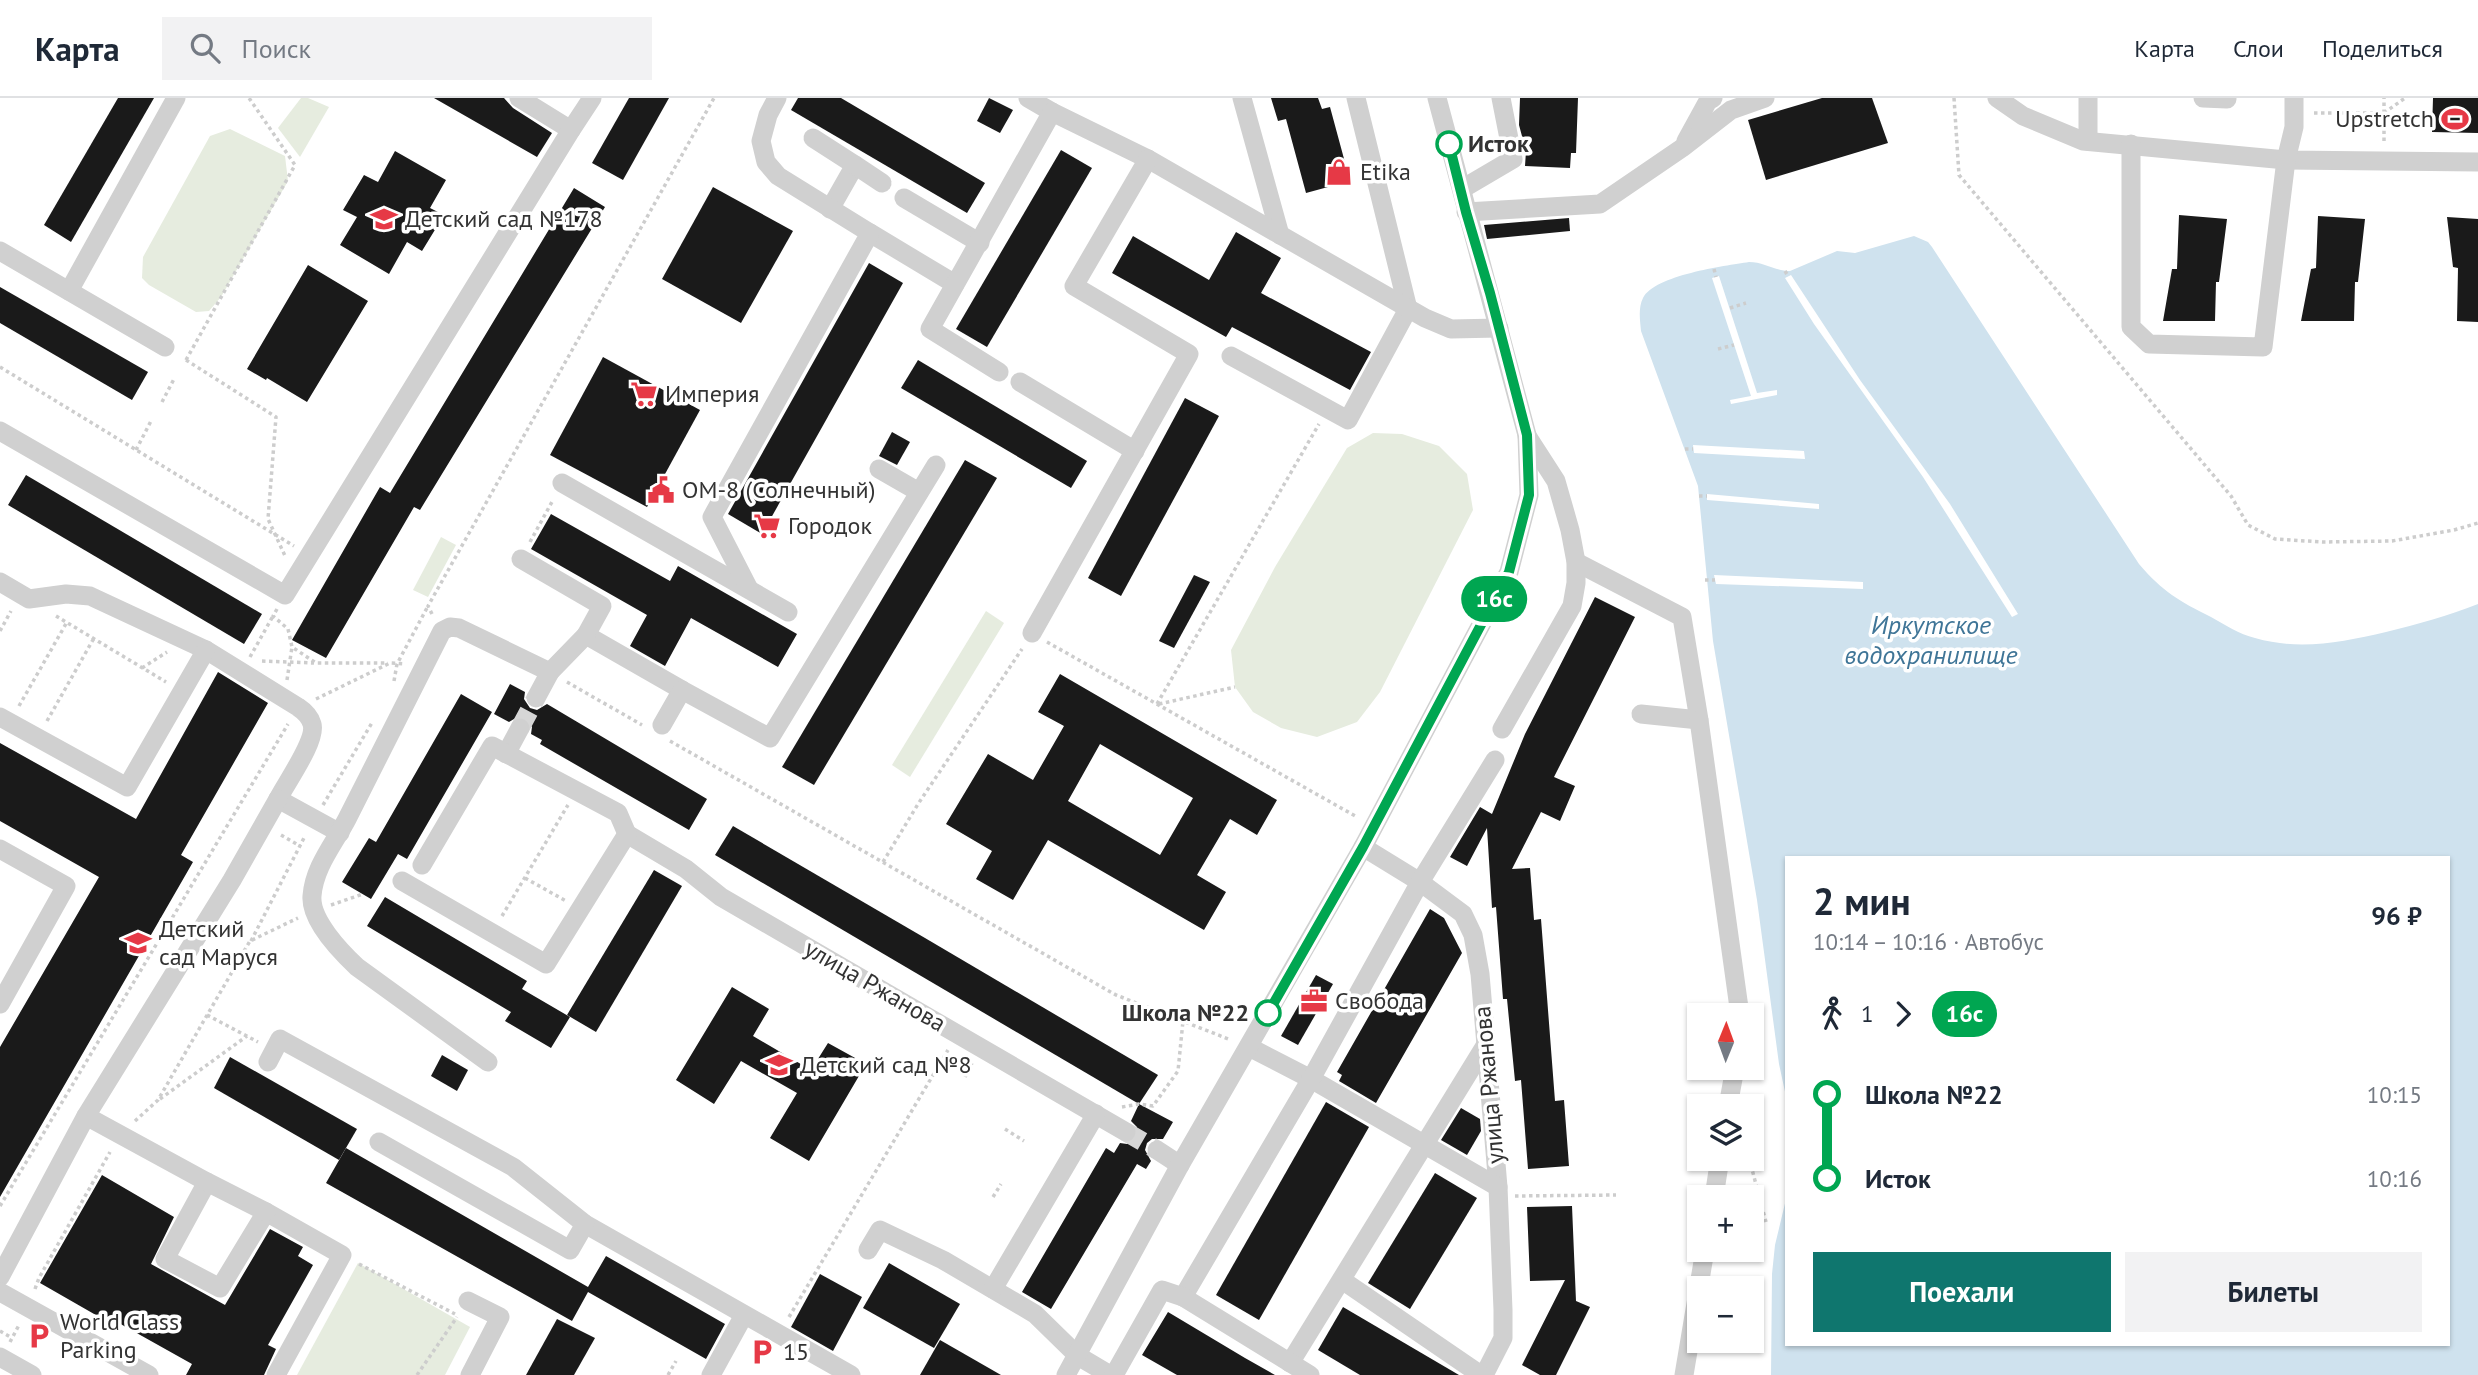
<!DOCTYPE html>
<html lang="ru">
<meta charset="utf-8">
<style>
:root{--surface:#fff;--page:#f2f2f3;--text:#1f2937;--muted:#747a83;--line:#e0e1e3;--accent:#0f766e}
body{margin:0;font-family:"PT Sans",sans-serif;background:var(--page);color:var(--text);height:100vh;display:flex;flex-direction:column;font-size:26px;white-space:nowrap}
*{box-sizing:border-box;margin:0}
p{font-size:23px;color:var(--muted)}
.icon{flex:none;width:38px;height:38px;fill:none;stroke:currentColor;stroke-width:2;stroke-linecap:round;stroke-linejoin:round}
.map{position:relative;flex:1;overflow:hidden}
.panel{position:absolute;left:1785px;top:758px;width:665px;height:490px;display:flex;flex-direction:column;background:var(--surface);border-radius:0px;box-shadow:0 2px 5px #0004}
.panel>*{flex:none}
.badge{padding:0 14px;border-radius:23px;font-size:24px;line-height:46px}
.needle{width:46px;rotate:1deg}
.tools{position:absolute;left:1687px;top:905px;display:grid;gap:14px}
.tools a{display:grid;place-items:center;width:77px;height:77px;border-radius:0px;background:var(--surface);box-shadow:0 2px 5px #0004;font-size:35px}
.map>.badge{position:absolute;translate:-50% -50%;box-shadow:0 0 0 4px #fff}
.legs{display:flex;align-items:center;gap:10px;height:77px;padding:0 28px;font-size:23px}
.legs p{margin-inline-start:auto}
.summary{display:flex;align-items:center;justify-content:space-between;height:119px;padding:0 28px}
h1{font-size:38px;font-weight:600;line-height:52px}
.primary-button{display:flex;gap:14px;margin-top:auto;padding:14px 28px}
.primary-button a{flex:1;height:80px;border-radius:0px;background:var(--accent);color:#fff;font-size:28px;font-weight:600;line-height:80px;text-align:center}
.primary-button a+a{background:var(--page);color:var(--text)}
ul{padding:0 28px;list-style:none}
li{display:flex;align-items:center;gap:24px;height:84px;font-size:26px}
li i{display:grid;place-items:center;width:10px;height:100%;margin:0 9px;background:currentColor}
li i::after{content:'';width:18px;height:18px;margin:-9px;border:5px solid;border-radius:50%;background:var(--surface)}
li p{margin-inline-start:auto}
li:first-child i{background:linear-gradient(#0000 50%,currentColor 0)}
li:last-child i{background:linear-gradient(currentColor 50%,#0000 0)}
header{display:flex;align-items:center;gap:42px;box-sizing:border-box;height:98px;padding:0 35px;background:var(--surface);border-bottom:2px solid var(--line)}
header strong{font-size:33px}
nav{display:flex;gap:38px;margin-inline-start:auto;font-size:24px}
.search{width:490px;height:63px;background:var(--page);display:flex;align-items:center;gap:18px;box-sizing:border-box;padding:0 24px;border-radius:0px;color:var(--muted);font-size:26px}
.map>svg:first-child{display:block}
</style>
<header>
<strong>Карта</strong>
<div class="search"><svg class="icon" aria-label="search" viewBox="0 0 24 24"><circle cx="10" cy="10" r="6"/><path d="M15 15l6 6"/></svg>Поиск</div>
<nav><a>Карта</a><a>Слои</a><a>Поделиться</a></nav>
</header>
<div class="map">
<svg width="2478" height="1277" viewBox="0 0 2478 1277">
<rect width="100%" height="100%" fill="#fff"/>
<!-- green -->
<g fill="#e6ecdf">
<polygon points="301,0 308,0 329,9 300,59 278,30"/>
<polygon points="230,31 285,58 288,83 221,199 209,213 196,214 149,187 142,180 143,159 210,38"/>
<polygon points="1373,335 1402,336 1439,348 1467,376 1473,412 1380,594 1357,624 1317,639 1281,630 1253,614 1235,589 1231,552 1275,469 1347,350"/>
<polygon points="441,439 456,447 428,499 413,492"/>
<polygon points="986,513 1004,525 910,679 892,667"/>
<polygon points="358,1165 470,1229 445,1277 297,1277"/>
</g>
<!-- water -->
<path fill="#cfe2ee" d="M1914 138 1928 144 1932 149 2139 466C2163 494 2179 503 2211 519 2225 527 2239 536 2255 540 2300 553 2342 544 2386 534 2418 526 2448 518 2478 506V1277H1771L1772 1176 1775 1147 1787 1097V1246H2448V760H1787V1003L1779 966 1757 802 1713 543 1698 388 1641 233C1640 222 1638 210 1643 200 1655 177 1724 168 1749 164 1764 164 1775 173 1790 173L1837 153 1855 155Z"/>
<!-- pier -->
<g fill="#fff">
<polygon points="1791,177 1860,282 1950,406 2018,516 2012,519 1923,379 1814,226 1785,180"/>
<polygon points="1719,178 1757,295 1777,292 1777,297 1731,306 1730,302 1751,298 1712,180"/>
<polygon points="1693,347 1804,353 1805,361 1694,355"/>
<polygon points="1707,396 1819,406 1819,411 1707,402"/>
<polygon points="1714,477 1863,484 1863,491 1716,486"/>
</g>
<!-- building -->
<g fill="#1a1a1a" fill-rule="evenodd">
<polygon points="118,0 154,0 71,144 44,127"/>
<polygon points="434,0 504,0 513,10 552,35 537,59"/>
<polygon points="629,0 669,0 623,82 592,65"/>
<polygon points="798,0 841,0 985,85 967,115 791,12"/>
<polygon points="989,0 1013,12 1000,35 977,23"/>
<polygon points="1271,0 1318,0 1322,11 1330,9 1350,83 1306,95 1286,21 1278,23"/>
<polygon points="1520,0 1578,0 1576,55 1571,55 1570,70 1525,68 1526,53 1519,27"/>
<polygon points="1822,0 1872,0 1888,45 1766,82 1748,22"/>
<polygon points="2433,0 2478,0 2478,35 2432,34"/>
<polygon points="1061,52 1092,70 987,249 956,231"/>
<polygon points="395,53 446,82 430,110 444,117 422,153 407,144 389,176 340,147 357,119 343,112 364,77 378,84"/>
<polygon points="713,89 793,133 741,225 662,181"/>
<polygon points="574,90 605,109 420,412 414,409 326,560 292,542 380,389 390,395"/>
<polygon points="2179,117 2227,121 2219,184 2216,184 2215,223 2163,223 2172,171 2177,171"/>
<polygon points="2318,118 2365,121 2358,184 2355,184 2354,223 2301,223 2311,171 2316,170"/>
<polygon points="2447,119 2478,121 2478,224 2457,223 2458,170 2453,169"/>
<polygon points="1569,120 1570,133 1487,141 1484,127"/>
<polygon points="1236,134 1281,160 1261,195 1371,254 1350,292 1232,229 1226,239 1112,175 1133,138 1209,182"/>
<polygon points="869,165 903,185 762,436 728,416"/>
<polygon points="308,167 368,203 307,304 267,280 266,282 247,271"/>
<polygon points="0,189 148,274 132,302 0,225"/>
<polygon points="603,259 700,312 647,409 550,357"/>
<polygon points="918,262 1087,363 1071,390 901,290"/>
<polygon points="1185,300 1219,318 1121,498 1088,480"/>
<polygon points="892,334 910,344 897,367 879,358"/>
<polygon points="965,362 997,380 814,687 782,669"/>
<polygon points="26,377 262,516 244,546 8,407"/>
<polygon points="551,416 670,483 678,468 797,536 778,569 691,520 665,568 630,548 647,517 531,451"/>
<polygon points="1194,477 1210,484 1174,550 1159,543"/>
<polygon points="1595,499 1635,519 1554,679 1575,688 1560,723 1541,714 1512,771 1530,770 1534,822 1541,821 1555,1003 1564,1002 1569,1068 1528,1071 1521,982 1515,983 1507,901 1503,901 1496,809 1492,810 1487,730 1467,768 1450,759 1480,709 1492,716 1525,636"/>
<polygon points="218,574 268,605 181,757 193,764 0,1099 0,949 99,779 0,723 0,645 136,721"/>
<path d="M1060 576 1277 702 1257 737 1230 721 1197 777 1226 794 1204 832 1048 742 1013 802 976 781 992 753 946 726 988 656 1033 682 1064 628 1038 614ZM1100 646 1193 700 1160 757 1068 703Z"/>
<polygon points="510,586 525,594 524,601 530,610 537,612 547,606 707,701 689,732 540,646 542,642 531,636 532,629 526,620 519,618 509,624 494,616"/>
<polygon points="461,596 492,614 407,761 398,756 371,801 342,784 369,740 376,744"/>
<polygon points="733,728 925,840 1158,977 1139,1006 715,757"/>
<polygon points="654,772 682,788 596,934 567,917"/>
<polygon points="385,799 527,883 522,891 570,919 551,950 505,923 511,914 367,828"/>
<polygon points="1430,811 1444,820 1462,855 1376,1005 1339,983 1342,977 1337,974"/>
<polygon points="1316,877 1333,886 1298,947 1281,938"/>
<polygon points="732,889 769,911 753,938 811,972 828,945 866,966 809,1063 770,1040 797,995 741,963 714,1006 676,982"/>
<polygon points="442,957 468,972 457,993 431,978"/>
<polygon points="230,959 357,1031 339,1062 214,990"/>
<polygon points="1326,1004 1369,1029 1259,1222 1216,1197"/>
<polygon points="1139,1006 1173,1024 1163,1041 1152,1041 1147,1045 1145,1052 1151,1063 1146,1071 1137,1066 1051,1211 1022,1194 1106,1050 1114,1055 1120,1045 1127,1046 1136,1041 1137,1029 1131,1023"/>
<polygon points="1461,1010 1480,1021 1481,1033 1467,1057 1441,1042"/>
<polygon points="346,1050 588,1189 606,1158 725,1226 706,1261 588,1194 572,1223 326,1085"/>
<polygon points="1435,1075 1477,1100 1410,1211 1368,1185"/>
<polygon points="102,1077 174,1119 151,1166 225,1207 270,1131 303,1149 298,1158 313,1167 268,1247 276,1251 264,1277 186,1277 192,1266 117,1224 115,1228 40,1185"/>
<polygon points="1572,1108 1576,1203 1590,1209 1556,1277 1540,1277 1522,1267 1565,1182 1530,1183 1527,1109"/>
<polygon points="889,1165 960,1206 934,1250 863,1210"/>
<polygon points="820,1176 862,1199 833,1253 791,1229"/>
<polygon points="1343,1209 1459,1277 1360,1277 1318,1252"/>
<polygon points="1168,1214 1245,1260 1275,1277 1177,1277 1142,1257"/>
<polygon points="557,1221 595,1240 574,1277 526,1277"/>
<polygon points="940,1242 1001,1277 920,1277"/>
</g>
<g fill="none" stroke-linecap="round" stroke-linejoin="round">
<!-- minor-tunnel -->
<g stroke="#d6d6d6" stroke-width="19" stroke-dasharray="19 10" stroke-linecap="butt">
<polyline points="520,630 536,600"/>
<polyline points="1126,1034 1157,1052"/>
</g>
<!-- path -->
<g stroke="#cdcdcd" stroke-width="3.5" stroke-dasharray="3.5 3.5" stroke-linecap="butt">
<polyline points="1954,0 1959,77 2231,398 2248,427 2275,441 2322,444 2392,443 2454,432 2478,425"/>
<polyline points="2314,15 2384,15 2405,0"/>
<polyline points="2384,43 2384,0"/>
<polyline points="1714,171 1716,179"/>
<polyline points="1785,173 1788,178"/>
<polyline points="1730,210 1746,205"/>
<polyline points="1718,251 1734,247"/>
<polyline points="186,262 295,67 249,0"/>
<polyline points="186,262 276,319 268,421 286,460"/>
<polyline points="0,269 294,448"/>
<polyline points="162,304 174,281"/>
<polyline points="1685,351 1693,351"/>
<polyline points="136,352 151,323"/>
<polyline points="1699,398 1707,398"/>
<polyline points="530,444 553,402"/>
<polyline points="1705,482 1715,482"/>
<polyline points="277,511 273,518 288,531 292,549 316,565 388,565"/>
<polyline points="432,516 428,508 714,0"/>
<polyline points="56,518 166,584"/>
<polyline points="0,533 11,513"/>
<polyline points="1047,544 1357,719"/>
<polyline points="250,559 273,518"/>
<polyline points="262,563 314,565"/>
<polyline points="142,570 167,554"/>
<polyline points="287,582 292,549"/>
<polyline points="394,583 397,566 428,508"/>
<polyline points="567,584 642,627"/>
<polyline points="316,601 390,565 405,566"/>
<polyline points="1157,606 1319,326"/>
<polyline points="1159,606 1235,589"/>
<polyline points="19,608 67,524"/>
<polyline points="47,623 94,540"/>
<polyline points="670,643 1116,897 1231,942"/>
<polyline points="323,707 373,623"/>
<polyline points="281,737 300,748"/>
<polyline points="883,764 918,706 1022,551"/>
<polyline points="525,780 566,803"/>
<polyline points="331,807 363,796"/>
<polyline points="502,818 568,707"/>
<polyline points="251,843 305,738"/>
<polyline points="207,917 258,944"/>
<polyline points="965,979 972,965"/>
<polyline points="160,1001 247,938"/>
<polyline points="1122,1009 1139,1006 1153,1008 1178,973 1183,923"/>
<polyline points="135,1023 158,1002 250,843 298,820"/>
<polyline points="1005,1031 1024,1043"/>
<polyline points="1749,1060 1766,1124"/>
<polyline points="1515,1098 1616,1097"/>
<polyline points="993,1099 1001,1086"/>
<polyline points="0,1108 288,626"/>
<polyline points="359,1166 455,1216"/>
<polyline points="35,1191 39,1180 110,1054"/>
<polyline points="789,1219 948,952"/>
<polyline points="0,1233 12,1240"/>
<polyline points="10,1244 19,1227"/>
<polyline points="417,1277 457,1219"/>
<polyline points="668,1277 676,1263"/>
</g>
<!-- minor -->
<g stroke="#d0d0d0" stroke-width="19">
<polyline points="519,0 571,32 592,0"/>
<polyline points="1028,0 1052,14"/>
<polyline points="1242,0 1280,137"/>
<polyline points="1997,0 2023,18 2083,43 2286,62 2478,64"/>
<polyline points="2088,0 2088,43"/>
<polyline points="2203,0 2227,1"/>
<polyline points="813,40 855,67 830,111"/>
<polyline points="1686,43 1708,3 1713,0"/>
<polyline points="2131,46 2131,229 2149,246 2263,249 2286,62 2294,29 2294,0"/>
<polyline points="855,67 882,85"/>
<polyline points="1462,91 1513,61 1501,0"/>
<polyline points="904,100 980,145"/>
<polyline points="1466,114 1600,106 1682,50 1731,12 1765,0"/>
<polyline points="870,135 955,186"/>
<polyline points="0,153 165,249"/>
<polyline points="69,193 176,0"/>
<polyline points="1231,258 1348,322 1408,211 1356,0"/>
<polyline points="999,274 930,231 1052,14 1148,61 1425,220 1451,231 1499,230"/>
<polyline points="1020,284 1135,353"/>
<polyline points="0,333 285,497 571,32"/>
<polyline points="879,371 919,394"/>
<polyline points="562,385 788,514"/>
<polyline points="521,461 602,508 586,537 682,592"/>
<polyline points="1576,464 1682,519 1699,622 1641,616"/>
<path d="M0 484 29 501 66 496 90 498 206 552 298 609C304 613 310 619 312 626 317 642 286 685 278 701L340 735"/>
<polyline points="749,491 712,419 870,135 778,78 766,64 761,43 768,17 777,0"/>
<polyline points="1032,535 1189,256 1074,188 1148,61"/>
<polyline points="536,600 550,574"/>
<polyline points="0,619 127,689 206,552"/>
<polyline points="1699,622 1740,917"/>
<polyline points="662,627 682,592 770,640 936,367"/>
<polyline points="1502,631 1572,508 1576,485 1576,464 1570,432 1556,383 1527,338"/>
<polyline points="506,656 520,630"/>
<polyline points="627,736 686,771 721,799 1126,1034"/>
<polyline points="1363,749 1420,784 1463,816 1473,837 1480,876 1498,1089 1503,1212 1503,1240 1484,1277"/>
<polyline points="0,751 66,788 0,906"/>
<polyline points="422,767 492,648 618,715 627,736"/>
<polyline points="402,783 546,866 627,736"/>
<polyline points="1249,949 1311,981 1498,1089"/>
<polyline points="268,964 280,941 513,1069 585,1126 851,1277"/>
<path d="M488 964 357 869C341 854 310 822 312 798 314 769 334 746 347 721 379 658 410 596 442 533L450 529 459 530 550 574 586 537"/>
<polyline points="1728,1008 1735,970"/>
<polyline points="86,1018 207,1084 165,1161 220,1190 266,1114 342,1157 276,1277"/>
<polyline points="379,1044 570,1152 585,1126"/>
<polyline points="1157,1052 1180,1067"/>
<polyline points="207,1084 266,1114"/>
<polyline points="1714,1099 1720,1060"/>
<polyline points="868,1152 880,1132 943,1162 1035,1216 1078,1258 1110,1277"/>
<polyline points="0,1179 86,1018 232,782 278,701"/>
<polyline points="1342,1182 1481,1277"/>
<polyline points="993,1191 1096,1016"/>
<polyline points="0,1194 149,1277"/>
<polyline points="1183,1199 1311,981 1420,784 1495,662"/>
<polyline points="468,1203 500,1219 470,1277"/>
<polyline points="0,1259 32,1277"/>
<polyline points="1290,1265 1485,948"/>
<polyline points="711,1277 744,1217"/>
<polyline points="1066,1277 1180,1067 1363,749 1509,474 1529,397 1527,337 1437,0"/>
<polyline points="1114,1277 1162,1192 1183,1199 1310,1277"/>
<polyline points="1684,1277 1705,1152"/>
</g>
</g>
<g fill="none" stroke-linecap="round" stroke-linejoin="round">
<defs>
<polyline id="line-1" points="1268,915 1363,749 1509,474 1529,397 1527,337 1490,195 1466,114 1449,46"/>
</defs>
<!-- line-1 casing -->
<use href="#line-1" stroke="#fff" stroke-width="16"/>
<!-- line-1 -->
<use href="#line-1" stroke="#00a651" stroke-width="10"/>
</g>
<!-- icons -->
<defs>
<symbol id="stadium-bare" viewBox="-9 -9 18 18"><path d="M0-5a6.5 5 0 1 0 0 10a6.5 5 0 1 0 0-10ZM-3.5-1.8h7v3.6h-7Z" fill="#e63946" stroke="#fff" stroke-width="2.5" paint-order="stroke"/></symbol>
<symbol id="shop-bare" viewBox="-9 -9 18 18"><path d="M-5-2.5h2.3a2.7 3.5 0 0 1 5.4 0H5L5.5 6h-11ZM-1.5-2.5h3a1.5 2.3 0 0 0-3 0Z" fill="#e63946" stroke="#fff" stroke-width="2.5" paint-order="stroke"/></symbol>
<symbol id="school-bare" viewBox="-9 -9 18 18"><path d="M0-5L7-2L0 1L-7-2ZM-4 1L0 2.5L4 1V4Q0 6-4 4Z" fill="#e63946" stroke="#fff" stroke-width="2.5" paint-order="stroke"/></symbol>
<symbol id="supermarket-bare" viewBox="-9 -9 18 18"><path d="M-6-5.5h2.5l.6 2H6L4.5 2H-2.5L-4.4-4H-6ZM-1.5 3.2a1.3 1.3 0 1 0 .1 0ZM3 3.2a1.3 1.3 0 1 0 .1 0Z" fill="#e63946" stroke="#fff" stroke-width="2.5" paint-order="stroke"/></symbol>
<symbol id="civic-bare" viewBox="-9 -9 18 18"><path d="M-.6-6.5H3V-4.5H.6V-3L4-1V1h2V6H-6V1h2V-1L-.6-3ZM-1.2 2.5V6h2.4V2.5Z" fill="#e63946" stroke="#fff" stroke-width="2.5" paint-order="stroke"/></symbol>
<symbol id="office-bare" viewBox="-9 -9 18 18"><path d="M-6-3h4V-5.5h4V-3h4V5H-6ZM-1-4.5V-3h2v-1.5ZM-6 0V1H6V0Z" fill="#e63946" stroke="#fff" stroke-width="2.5" paint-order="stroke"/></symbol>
<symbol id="parking-bare" viewBox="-9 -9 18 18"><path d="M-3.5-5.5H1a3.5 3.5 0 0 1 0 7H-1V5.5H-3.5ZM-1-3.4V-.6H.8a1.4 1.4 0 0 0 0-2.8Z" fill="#e63946" stroke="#fff" stroke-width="2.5" paint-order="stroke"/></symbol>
</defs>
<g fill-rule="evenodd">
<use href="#stadium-bare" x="2436" y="2" width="38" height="38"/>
<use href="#shop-bare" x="1320" y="55" width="38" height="38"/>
<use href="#school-bare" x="365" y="102" width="38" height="38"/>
<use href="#supermarket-bare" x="625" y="277" width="38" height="38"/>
<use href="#civic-bare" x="642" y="373" width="38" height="38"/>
<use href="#supermarket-bare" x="748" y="409" width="38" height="38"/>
<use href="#school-bare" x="119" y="826" width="38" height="38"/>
<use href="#office-bare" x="1295" y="884" width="38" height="38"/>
<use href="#school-bare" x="760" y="948" width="38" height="38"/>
<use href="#parking-bare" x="20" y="1219" width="38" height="38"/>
<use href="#parking-bare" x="743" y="1235" width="38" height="38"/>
</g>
<!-- markers -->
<g fill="#fff" stroke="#00a651" stroke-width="3.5">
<circle cx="1449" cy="46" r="12"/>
<circle cx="1268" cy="915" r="12"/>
</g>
<g text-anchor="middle" stroke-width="7" stroke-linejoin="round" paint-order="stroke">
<!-- poi labels -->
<g font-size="24" fill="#333" stroke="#fff" text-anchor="start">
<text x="2434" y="29" text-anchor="end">Upstretch</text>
<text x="1360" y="82">Etika</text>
<text x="405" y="129">Детский сад №178</text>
<text x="665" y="304">Империя</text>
<text x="682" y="400">ОМ-8 (Солнечный)</text>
<text x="788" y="436">Городок</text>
<text x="159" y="839">Детский<tspan x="159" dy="28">сад Маруся</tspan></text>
<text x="1335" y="911">Свобода</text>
<text x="800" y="975">Детский сад №8</text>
<text x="60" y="1232">World Class<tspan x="60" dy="28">Parking</tspan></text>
<text x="783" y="1262">15</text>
</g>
<!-- stop labels -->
<g font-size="24" font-weight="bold" fill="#333" stroke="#fff" text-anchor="start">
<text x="1468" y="54">Исток</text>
<text x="1249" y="923" text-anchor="end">Школа №22</text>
</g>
<!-- street labels -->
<g font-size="24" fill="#333" stroke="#fff">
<text transform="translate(875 888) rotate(30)" y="8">улица Ржанова</text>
<text transform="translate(1489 987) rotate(-95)" y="8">улица Ржанова</text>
</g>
<!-- water labels -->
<g font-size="26" font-style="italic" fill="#3f7597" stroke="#fff">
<text x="1931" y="536">Иркутское<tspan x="1931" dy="30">водохранилище</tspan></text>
</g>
</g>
</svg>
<div class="tools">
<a><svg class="needle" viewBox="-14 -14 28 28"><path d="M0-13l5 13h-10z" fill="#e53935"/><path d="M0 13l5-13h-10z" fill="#747a83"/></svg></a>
<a><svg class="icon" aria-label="layers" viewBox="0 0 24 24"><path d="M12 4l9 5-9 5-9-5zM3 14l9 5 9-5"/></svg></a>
<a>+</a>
<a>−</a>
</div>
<b class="badge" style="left:1494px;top:501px;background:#00a651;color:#fff">16с</b>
<section class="panel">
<div class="summary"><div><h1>2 мин</h1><p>10:14 – 10:16 · Автобус</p></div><b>96 ₽</b></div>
<div class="legs"><svg class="icon" aria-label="walk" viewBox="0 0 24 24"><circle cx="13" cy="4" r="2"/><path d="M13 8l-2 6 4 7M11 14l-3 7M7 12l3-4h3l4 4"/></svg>1<svg class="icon" aria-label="forward" viewBox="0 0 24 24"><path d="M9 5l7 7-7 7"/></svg><b class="badge" style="background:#00a651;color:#fff">16с</b></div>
<ul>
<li><i style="color:#00a651"></i><b>Школа №22</b><p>10:15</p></li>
<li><i style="color:#00a651"></i><b>Исток</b><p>10:16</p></li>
</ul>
<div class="primary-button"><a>Поехали</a><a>Билеты</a></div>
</section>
</div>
